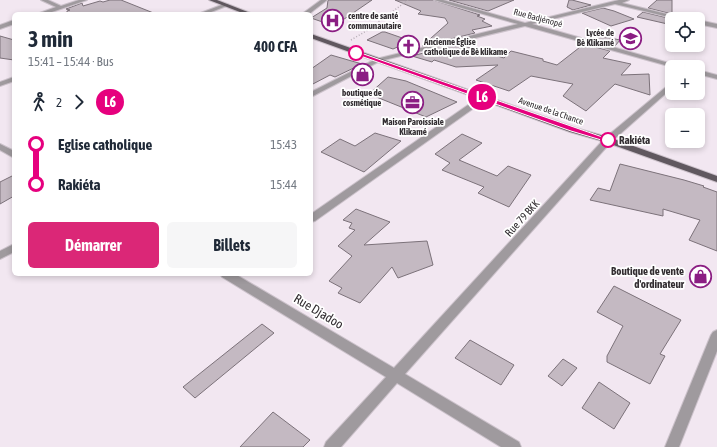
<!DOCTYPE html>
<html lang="fr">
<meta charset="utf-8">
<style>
:root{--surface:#fff;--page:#f6f6f7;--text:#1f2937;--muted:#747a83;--accent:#db2777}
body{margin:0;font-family:"Asap Condensed",sans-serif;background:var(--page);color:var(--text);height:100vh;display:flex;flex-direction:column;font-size:15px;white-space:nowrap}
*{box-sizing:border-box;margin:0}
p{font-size:13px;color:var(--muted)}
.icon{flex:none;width:22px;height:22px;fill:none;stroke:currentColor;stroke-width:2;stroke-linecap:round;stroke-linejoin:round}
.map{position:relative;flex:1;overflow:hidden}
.panel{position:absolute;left:12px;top:12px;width:301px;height:264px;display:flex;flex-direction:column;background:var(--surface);border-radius:6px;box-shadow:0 2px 6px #0003}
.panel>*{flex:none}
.badge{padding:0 8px;border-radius:13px;font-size:14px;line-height:26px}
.buttons{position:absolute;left:665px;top:12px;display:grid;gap:8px}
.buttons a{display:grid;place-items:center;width:40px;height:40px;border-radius:6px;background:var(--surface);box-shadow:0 2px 6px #0003;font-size:20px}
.map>.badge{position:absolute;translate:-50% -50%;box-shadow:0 0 0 2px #fff}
.legs{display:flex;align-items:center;gap:6px;height:44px;padding:0 16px;font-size:13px}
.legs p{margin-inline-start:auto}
.head{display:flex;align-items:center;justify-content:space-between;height:68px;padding:0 16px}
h1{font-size:22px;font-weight:700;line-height:30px}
.action{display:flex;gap:8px;margin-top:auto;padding:8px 16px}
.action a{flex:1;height:46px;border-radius:6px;background:var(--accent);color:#fff;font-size:16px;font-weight:700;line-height:46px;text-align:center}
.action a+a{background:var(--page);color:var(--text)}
ul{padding:0 16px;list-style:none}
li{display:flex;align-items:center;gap:14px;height:40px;font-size:15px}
li i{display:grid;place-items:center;width:6px;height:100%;margin:0 5px;background:currentColor}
li i::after{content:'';width:10px;height:10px;margin:-5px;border:3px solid;border-radius:50%;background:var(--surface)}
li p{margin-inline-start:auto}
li:first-child i{background:linear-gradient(#0000 50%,currentColor 0)}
li:last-child i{background:linear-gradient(currentColor 50%,#0000 0)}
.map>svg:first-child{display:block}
</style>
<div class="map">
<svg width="717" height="447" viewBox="0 0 717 447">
<rect width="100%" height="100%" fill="#f2e7f1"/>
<!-- building -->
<g fill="#c4b9c2" stroke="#7c727a">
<polygon points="110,0 121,0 156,14 67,14 67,11 70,10 66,9 82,3 83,6 100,1 103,2"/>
<polygon points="328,0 372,0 334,26 311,18 327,8"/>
<polygon points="395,0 433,0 480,15 477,16 485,19 482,21 492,26 472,30 475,33 422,46 448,23 445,18 418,14 421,11"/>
<polygon points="449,0 514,0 488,11"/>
<polygon points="569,0 572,0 591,5 573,10 567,7"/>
<polygon points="657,0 672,0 672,14 648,8"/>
<polygon points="603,8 614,11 634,19 611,26 582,13"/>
<polygon points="643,12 672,19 672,25 637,17"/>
<polygon points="382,32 385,32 411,41 393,49 367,40"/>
<polygon points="596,35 620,40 615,46 590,39"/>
<polygon points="0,36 14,40 14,60 0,58"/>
<polygon points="458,44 504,58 511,51 543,59 543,61 557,65 584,44 610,51 603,58 631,64 621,75 649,74 650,95 615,84 586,111 563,96 573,84 531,76 509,91 476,80 498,65 456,67 434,60 432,62 412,56"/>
<polygon points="331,55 362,64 335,77 330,75 311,85 311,69"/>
<polygon points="388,77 406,81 457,102 426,117 369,94"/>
<polygon points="375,133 401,141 364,172 321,152 340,139 355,146"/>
<polygon points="462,134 482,143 459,160 497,176 508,166 531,175 509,207 478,193 484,187 442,170 450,163 435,154"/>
<polygon points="620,164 684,180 704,186 703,187 717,192 717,251 689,240 700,220 663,209 663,216 590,200 598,188 610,191"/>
<polygon points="14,175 14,196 0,204 0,182"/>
<polygon points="356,209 390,222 364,245 427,241 433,265 398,278 392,267 360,303 338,293 342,288 329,281 352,256 338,246 355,230 349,228 352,223 343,220"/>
<polygon points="614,286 681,320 660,354 665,356 650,384 607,362 607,356 623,326 597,312"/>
<polygon points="262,324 274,333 195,398 183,387"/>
<polygon points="470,340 514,365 501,385 455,358"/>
<polygon points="563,359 577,368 562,386 548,376"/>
<polygon points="599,382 630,403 614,429 582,408"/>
<polygon points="273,412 310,440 303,447 240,447"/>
</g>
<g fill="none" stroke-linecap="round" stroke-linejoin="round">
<defs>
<g id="street">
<polygon points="41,0 48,0 61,6 79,0 87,0 46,14 37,14 56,7"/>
<polygon points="321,0 327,0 309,14 302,14"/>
<polygon points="434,0 443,0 525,23 619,0 629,0 622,3 687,19 677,19 615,4 532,24 683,67 672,67 525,26 380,61 311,97 311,92 376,59 518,24"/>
<polygon points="224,4 229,5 206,14 198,14"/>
<polygon points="14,20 14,24 0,29 0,25"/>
<polygon points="698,20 717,24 717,28 698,24"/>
<polygon points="698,70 717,75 717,79 698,74"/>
<polygon points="14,77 14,81 0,86 0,82"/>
<polygon points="672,82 672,88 611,142 405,374 519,442 521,447 501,447 397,383 341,447 324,447 326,442 386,377 222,277 220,274 235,274 394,368 605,138"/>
<polygon points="481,96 484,96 488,98 315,221 311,222 311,214"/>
<polygon points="0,144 14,151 14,158 0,150"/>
<polygon points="14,244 14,252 0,259 0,251"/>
<polygon points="717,330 717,351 679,447 665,447 711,335 713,332"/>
</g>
<g id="primary">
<polygon points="209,0 217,0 253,14 245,14"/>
<polygon points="311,34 576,128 611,138 717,176 717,182 605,142 570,132 311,38"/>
</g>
</defs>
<!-- street casing -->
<use href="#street" stroke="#ccc2cb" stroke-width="2"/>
<!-- primary casing -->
<use href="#primary" stroke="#ccc2cb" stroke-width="2"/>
<!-- path -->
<polyline stroke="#b8afb7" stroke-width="1.5" stroke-dasharray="1 2" stroke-linecap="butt" points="351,40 368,30 408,0"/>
<!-- street -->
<use href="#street" fill="#9f9a9e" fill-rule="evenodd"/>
<!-- primary -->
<use href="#primary" fill="#60585f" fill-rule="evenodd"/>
</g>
<!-- line-1 -->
<polygon fill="#e6007e" stroke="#fff" points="355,52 358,52 611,140 608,142 571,131 355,54"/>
<!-- icons -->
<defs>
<symbol id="hospital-ring" viewBox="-11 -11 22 22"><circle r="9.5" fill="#fff" stroke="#8b1e83" stroke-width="1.5"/><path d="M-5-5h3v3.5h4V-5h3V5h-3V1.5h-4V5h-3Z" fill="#8b1e83"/></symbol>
<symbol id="school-ring" viewBox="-11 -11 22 22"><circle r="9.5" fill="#fff" stroke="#8b1e83" stroke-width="1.5"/><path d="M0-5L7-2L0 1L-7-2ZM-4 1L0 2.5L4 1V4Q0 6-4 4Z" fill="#8b1e83"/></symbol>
<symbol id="church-ring" viewBox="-11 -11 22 22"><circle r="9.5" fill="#fff" stroke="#8b1e83" stroke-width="1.5"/><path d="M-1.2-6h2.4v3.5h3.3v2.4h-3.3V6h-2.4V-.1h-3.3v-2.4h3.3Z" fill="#8b1e83"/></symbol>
<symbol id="shop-ring" viewBox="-11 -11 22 22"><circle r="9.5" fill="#fff" stroke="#8b1e83" stroke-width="1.5"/><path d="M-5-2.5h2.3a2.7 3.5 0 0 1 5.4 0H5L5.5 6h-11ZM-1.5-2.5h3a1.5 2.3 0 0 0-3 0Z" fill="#8b1e83"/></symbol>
<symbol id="office-ring" viewBox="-11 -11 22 22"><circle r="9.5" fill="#fff" stroke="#8b1e83" stroke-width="1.5"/><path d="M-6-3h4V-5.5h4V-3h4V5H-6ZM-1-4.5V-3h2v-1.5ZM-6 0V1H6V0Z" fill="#8b1e83"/></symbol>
</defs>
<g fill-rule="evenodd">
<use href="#hospital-ring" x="320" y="8" width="25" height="25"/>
<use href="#school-ring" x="618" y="26" width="25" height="25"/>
<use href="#church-ring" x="396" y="34" width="25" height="25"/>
<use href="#shop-ring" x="350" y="62" width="25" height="25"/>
<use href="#office-ring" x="400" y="90" width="25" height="25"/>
<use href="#shop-ring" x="688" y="264" width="25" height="25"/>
</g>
<!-- markers -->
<g fill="#fff" stroke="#e6007e" stroke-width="2">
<circle cx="356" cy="53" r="7"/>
<circle cx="608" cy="140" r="7"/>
</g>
<g text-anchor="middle" stroke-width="3.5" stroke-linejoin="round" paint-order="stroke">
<!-- far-poi labels -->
<g font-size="9" font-weight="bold" fill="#322d31" stroke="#fff" text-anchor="start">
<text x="348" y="19">centre de santé<tspan x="348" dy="10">communautaire</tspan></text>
<text x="614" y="36" text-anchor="end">Lycée de<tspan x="614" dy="10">Bè Klikamé</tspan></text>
<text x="424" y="45">Ancienne Église<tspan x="424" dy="10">catholique de Bè klikame</tspan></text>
<text x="362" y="96" text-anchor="middle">boutique de<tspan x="362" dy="10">cosmétique</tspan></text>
<text x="413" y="125" text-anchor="middle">Maison Paroissiale<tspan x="413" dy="10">Klikamé</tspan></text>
</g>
<!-- far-street labels -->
<g font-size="9" fill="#322d31" stroke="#fff">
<text transform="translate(538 18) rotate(15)" y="3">Rue Badjénopé</text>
<text transform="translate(551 111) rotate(19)" y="3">Avenue de la Chance</text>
</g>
<!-- stop labels -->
<g font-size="11" font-weight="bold" fill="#322d31" stroke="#fff" text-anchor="start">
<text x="619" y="144">Rakiéta</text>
</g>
<!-- street labels -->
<g font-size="11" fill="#322d31" stroke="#fff">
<text transform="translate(522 218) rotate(-48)" y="4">Rue 79 BKK</text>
</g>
<!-- poi labels -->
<g font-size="11" font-weight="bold" fill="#322d31" stroke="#fff" text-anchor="end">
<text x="684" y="275">Boutique de vente<tspan x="684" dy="13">d'ordinateur</tspan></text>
</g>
<!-- near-street labels -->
<g font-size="13" fill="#322d31" stroke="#fff">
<text transform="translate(319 311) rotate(31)" y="5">Rue Djadoo</text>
</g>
</g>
</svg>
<div class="buttons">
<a><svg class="icon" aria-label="locate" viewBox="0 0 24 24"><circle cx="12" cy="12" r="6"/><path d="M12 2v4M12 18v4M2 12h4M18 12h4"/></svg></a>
<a>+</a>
<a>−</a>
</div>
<b class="badge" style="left:482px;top:97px;background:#e6007e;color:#fff">L6</b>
<section class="panel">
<div class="head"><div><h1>3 min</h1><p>15:41 – 15:44 · Bus</p></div><b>400 CFA</b></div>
<div class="legs"><svg class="icon" aria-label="walk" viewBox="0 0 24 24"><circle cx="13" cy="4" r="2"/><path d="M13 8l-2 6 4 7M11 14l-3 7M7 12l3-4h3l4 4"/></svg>2<svg class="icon" aria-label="forward" viewBox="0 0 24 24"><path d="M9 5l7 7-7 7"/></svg><b class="badge" style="background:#e6007e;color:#fff">L6</b></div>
<ul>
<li><i style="color:#e6007e"></i><b>Eglise catholique</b><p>15:43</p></li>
<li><i style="color:#e6007e"></i><b>Rakiéta</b><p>15:44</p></li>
</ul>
<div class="action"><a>Démarrer</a><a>Billets</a></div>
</section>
</div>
